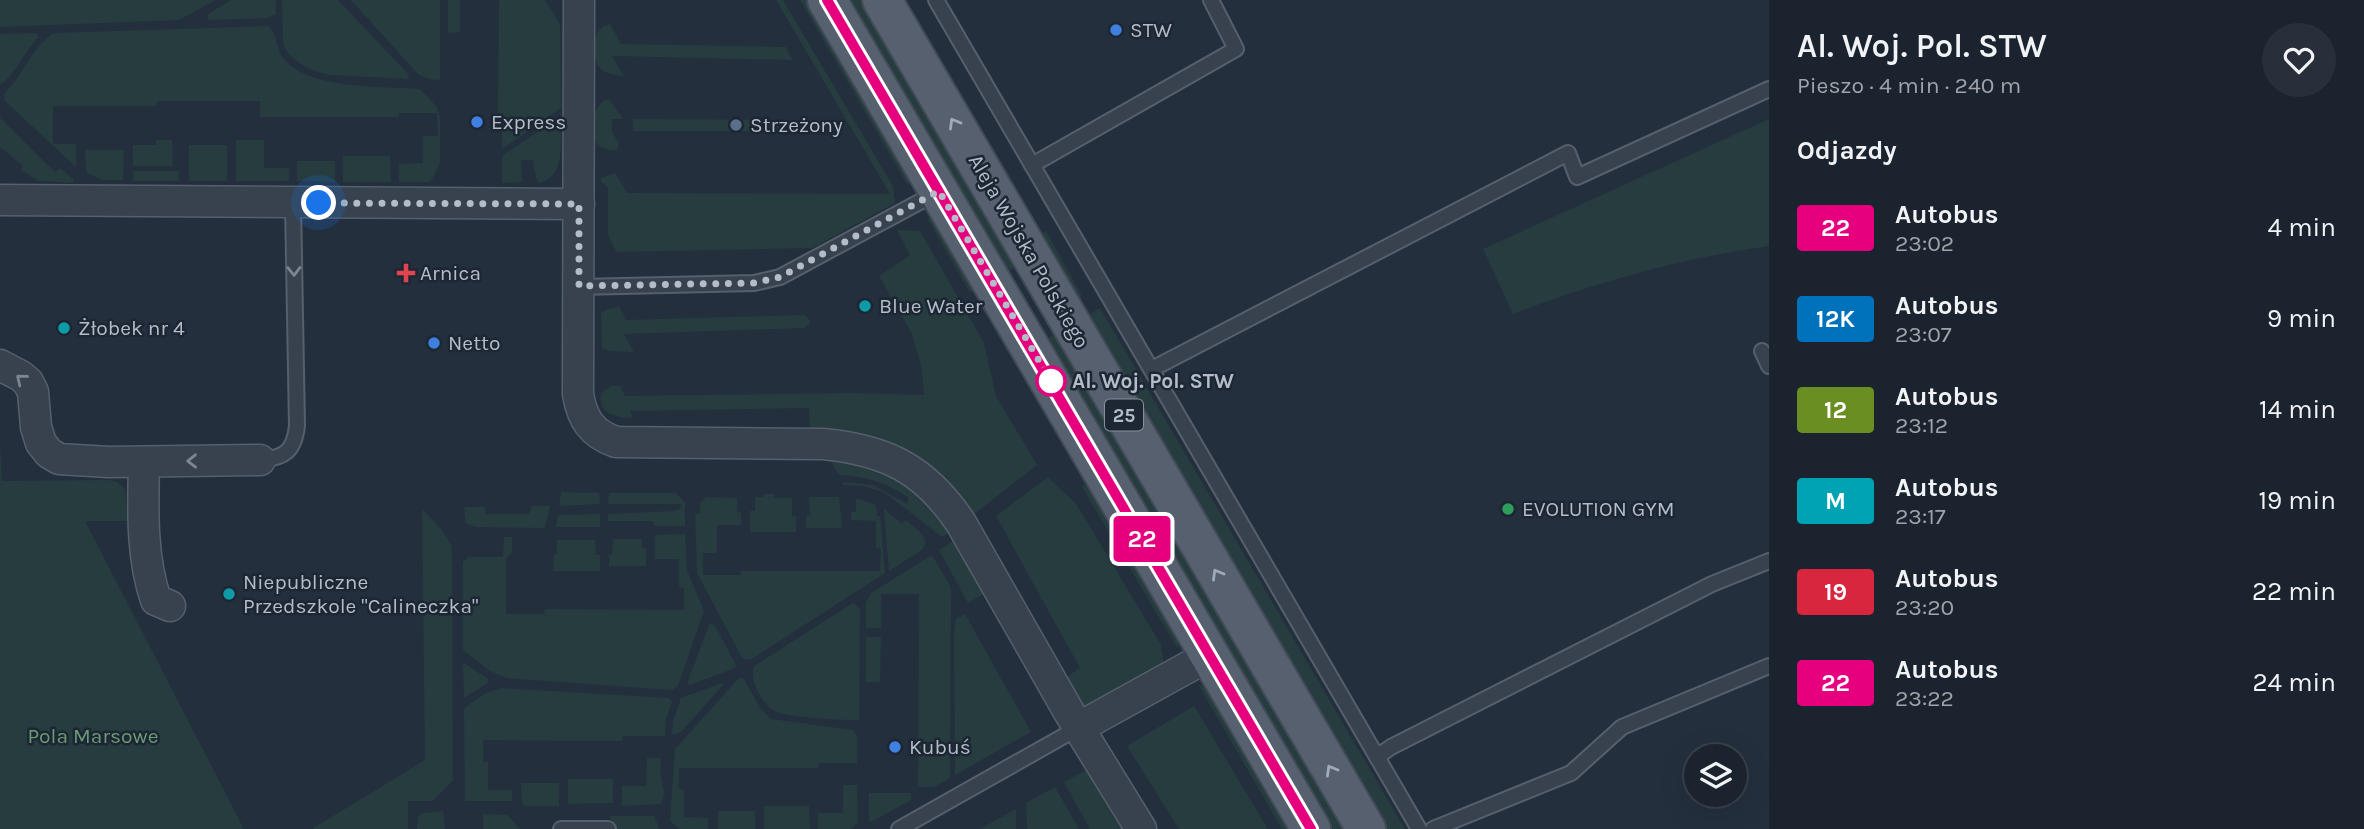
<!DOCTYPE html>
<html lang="pl">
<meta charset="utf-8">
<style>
:root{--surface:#1b232e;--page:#282f3a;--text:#f1f3f6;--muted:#a0a4aa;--line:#39404a}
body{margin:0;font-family:Karla,sans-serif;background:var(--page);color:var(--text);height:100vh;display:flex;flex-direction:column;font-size:26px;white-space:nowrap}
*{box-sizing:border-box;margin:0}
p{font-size:23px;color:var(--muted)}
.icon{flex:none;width:38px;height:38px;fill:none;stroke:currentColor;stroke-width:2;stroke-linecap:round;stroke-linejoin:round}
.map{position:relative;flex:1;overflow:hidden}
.drawer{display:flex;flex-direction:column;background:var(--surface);width:595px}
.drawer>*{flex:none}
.badge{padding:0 14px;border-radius:5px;font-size:24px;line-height:46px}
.tools{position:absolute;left:1684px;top:744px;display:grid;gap:14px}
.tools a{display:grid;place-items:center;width:63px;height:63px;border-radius:50%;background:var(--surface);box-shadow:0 7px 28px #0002,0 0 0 2px var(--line);font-size:35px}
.you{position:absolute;width:35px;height:35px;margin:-18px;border:5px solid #fff;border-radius:50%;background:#1a73e8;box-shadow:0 0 0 10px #1a73e833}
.map>.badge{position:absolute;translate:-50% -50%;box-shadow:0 0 0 4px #fff}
h2{padding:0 28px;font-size:26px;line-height:63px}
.round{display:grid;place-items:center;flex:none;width:74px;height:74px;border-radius:37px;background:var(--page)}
.headline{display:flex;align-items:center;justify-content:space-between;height:119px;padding:0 28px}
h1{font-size:33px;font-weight:600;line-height:52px}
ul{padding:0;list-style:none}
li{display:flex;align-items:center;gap:21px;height:91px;padding:0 28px}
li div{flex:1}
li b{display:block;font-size:26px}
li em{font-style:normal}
li .badge{min-width:77px;font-weight:700;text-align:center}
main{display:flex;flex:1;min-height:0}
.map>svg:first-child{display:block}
</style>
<main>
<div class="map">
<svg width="1769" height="829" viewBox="0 0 1769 829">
<rect width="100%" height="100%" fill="#242f3e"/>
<!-- green -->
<g fill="#263c3f">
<polygon points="0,0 216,0 179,20 0,27"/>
<polygon points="231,0 276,0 276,14 268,18 208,20 208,14"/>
<path d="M282 0H338L408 74 409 79 330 75C312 71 289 62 283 43Z"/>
<polygon points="351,0 440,0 440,80 428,79 419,75"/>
<polygon points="448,0 460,0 460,32 448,33"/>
<polygon points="499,0 545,0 560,24 561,108 502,149 502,130 495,130 495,113 498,113"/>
<polygon points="776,0 783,0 893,186 895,203 812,248 616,252 608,235 608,187 601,182 601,178 615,173 627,193 890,194"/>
<polygon points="800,0 811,0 911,177 908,186"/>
<polygon points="844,0 865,0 1019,265 1004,274"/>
<path d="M610 24 621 44 786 47 792 60 612 56 624 76C594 74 594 62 594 37L602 27Z"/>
<path d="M268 26C279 35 275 49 284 59 310 90 382 86 420 89L437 107 440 118V163L432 180 429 182H399V164L423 163V136H438L437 113H399V117H260V101H157L156 106H53V144H76V167L5 101 4 94C23 75 31 49 53 33Z"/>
<path d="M36 33 39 37C24 51 17 73 0 85V34Z"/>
<path d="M605 100H610L623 119H612V132L619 144 617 150C611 150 605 150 600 146 586 136 592 108 605 100Z"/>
<path d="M561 116C560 138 567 177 539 183L536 178 533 160H521L522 182 502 183V156Z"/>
<polygon points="0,118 55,172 60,168 74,180 73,183 38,181 21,170 23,166 0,147"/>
<polygon points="633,119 826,120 832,126 825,131 633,131"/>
<path d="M1769 119V246C1682 258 1594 283 1513 314L1483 249Z"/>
<polygon points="156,140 172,140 173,166 133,166 133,145 156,145"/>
<polygon points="236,140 264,140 264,168 289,168 289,181 236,181"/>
<rect x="189" y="145" width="38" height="36"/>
<polygon points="85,150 124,150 123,180 102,180 86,172"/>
<polygon points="343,156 390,156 391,182 343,182"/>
<polygon points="297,161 335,161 335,182 297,181"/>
<rect x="133" y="171" width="46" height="10"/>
<polygon points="927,218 933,218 979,290 975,293 969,291"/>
<path d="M897 230 920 231 984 343 996 396 1037 465 973 515C926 444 889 441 810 430L809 408 630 411 633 418C617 418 595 413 602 392L611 386H620L625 396 853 393 924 395 922 370 912 334 879 276 910 255Z"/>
<polygon points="1046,231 1081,294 1081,299 1074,303 1043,233"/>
<polygon points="619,307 626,320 804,315 809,319 810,324 804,328 624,334 634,352 610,351 602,348 601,313 608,309"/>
<polygon points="1100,308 1405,829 1382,829 1083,318"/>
<polygon points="1058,332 1348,829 1328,829 1043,341"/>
<polygon points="0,442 2,481 109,480 117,482 125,489 128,521 85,521 244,829 0,829"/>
<path d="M828 456 850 458 902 478 952 531 942 537 885 493 864 486 843 485V482L873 485 907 504 909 498C887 483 866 476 839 475Z"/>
<polygon points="1048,477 1077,505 1161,645 1164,666 1082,716 1064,679 1080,668 996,516"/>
<polygon points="1086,483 1107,509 1180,641 1177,648 1082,487"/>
<polygon points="561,492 599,493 600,504 559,506"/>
<polygon points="609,493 676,493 685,503 685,526 654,526 653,521 608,521 608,514 674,511 680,509 681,504 608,504"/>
<polygon points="764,494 774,494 774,498 792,498 792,516 796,517 796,532 750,532 750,511 755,511 755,497 763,497"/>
<polygon points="706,497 737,498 737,512 741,513 741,525 717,525 717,553 703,553 703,575 741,575 741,571 880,571 881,549 876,548 876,521 851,520 851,512 856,512 856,498 876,505 877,516 880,516 885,573 750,660 742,658 697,573 695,514 700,514 700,503"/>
<polygon points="809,497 839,497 842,528 806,528 806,516 810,515"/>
<polygon points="532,506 550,506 545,528 475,527 466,523 464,507 485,507 485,514 529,514"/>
<polygon points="422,509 441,529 452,546 453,780 433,801 408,801 408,829 312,829 425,760"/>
<polygon points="884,509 902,524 906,520 921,533 926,542 923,549 889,571"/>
<polygon points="600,514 600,527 556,527 558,515"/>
<polygon points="685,534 687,570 704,611 678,686 672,690 506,678 490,671 463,650 463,562 468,557 503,557 504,537 512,537 512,552 506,559 506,614 544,614 545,609 684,610 684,588 679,587 679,559 655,559 655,535"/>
<polygon points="613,539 642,539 642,548 646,549 646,566 609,566 609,555 612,554"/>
<polygon points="956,539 987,592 968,603 939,550"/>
<polygon points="557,540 595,540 596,555 600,555 600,571 553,571 554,554 557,554"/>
<polygon points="932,555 951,587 950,778 934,787 918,787 919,594 881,594 881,628 866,628 866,603 871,593"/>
<path d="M853 603 860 609 859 720C845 721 789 717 777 712 762 706 749 680 754 666Z"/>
<polygon points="965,614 1031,732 955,775 954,632 956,619"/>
<polygon points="710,623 715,626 736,665 735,668 690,685 687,683"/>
<polygon points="866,637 881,637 880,682 866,682"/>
<polygon points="463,662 488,679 488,683 464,698"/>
<polygon points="739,678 744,679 760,708 771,719 853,730 857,736 857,763 819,763 818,768 679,768 679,789 684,790 684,817 708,818 708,829 680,829 670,821 675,749"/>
<polygon points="722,683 723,685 681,732 672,735 673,721 681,698"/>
<polygon points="1198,684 1206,687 1293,829 1282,829"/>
<polygon points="500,688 669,698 672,702 666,719 665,736 623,736 622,741 483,740 483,762 488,762 488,790 512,790 512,801 465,801 464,708 484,694"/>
<polygon points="1194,706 1260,816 1268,829 1179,829 1134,757 1127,746"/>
<path d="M647 758H661C661 764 660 770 661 776 662 788 668 793 660 804L622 806V786H646Z"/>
<polygon points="1090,768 1129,829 1090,829 1064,782"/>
<polygon points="568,779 613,779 613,803 568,804"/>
<polygon points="521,783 559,783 559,806 525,806 522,803"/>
<polygon points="843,785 857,785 858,822 851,829 818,829 818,813 843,813"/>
<polygon points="1055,787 1079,829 1027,829 1026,803"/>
<polygon points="869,793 911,793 911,800 871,822 869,821"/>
<polygon points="764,806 809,806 810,829 764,829"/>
<polygon points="1016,809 1016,829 980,829"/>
<polygon points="443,811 445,829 417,829 418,817 422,813"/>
<rect x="718" y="811" width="37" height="18"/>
<polygon points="483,814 507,815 520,829 483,829"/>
<polygon points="609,816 654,816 660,829 617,829"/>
</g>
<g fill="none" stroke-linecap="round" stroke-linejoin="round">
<defs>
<g id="service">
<polyline points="936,0 1419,829"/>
<polyline points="1032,165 1236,49 1211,0"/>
<polyline points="579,287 754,283 780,277 938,192"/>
<polyline points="1762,351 1769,366"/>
<polyline points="1152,369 1568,153 1577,177 1769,89"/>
<path d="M260 460C285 458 294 451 297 426L293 203"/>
<polyline points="1377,757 1391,747 1712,584 1769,561"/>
<polyline points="561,829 608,829"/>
<polyline points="899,829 1078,728"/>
<polyline points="1433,829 1571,773 1622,727 1769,666"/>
</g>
<g id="minor">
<path d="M579 0 578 394C582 419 592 434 616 442L823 444C886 450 925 469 961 523L1069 712 1141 829"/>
<polyline points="0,200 579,204"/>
<polyline points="0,365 21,376 28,382 33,392 36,427 41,443 49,453 59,459 109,462 260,460"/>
<path d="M144 462C143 507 141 557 156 600L170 606"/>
<polyline points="1078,728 1210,655"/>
</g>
<g id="primary">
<polyline points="827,0 1311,829"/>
<polyline points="882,0 1366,829"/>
</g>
</defs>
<!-- service casing -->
<use href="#service" stroke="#565f6c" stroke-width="18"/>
<!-- minor casing -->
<use href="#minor" stroke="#565f6c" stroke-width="33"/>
<!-- primary casing -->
<use href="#primary" stroke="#414a57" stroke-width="42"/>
<!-- service -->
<use href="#service" stroke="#38414e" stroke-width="14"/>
<!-- minor -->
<use href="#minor" stroke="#38414e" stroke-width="30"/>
<!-- primary -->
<use href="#primary" stroke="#56606e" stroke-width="38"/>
</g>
<!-- one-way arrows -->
<defs><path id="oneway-chevron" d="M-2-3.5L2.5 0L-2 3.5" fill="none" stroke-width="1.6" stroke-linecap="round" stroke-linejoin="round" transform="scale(1.75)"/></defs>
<g stroke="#a1aab7">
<use href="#oneway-chevron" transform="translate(954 123) rotate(-120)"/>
<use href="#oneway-chevron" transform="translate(1217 574) rotate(-120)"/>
<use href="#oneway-chevron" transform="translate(1331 770) rotate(-120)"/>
</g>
<g stroke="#7c8592">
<use href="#oneway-chevron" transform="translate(294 271) rotate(89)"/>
<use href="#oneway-chevron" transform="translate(21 379) rotate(-141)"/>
<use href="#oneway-chevron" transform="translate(192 461) rotate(179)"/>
</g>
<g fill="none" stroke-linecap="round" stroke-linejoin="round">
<defs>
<polyline id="line" points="827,0 1311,829"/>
</defs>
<!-- line casing -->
<use href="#line" stroke="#fff" stroke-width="16"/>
<!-- line -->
<use href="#line" stroke="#e6007e" stroke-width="10"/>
<!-- walk -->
<polyline stroke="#b4bcc9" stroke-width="7" stroke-dasharray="0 12.6" points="319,203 579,204 579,286 754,283 780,277 939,191 1051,381"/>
</g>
<!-- markers -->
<g fill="#3f7fe0" stroke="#1d2633" stroke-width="2.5">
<circle cx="1116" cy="30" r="7"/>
<circle cx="477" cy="122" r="7"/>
<circle cx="434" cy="343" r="7"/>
<circle cx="895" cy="747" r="7"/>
</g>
<circle fill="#5c6f8a" stroke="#1d2633" stroke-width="2.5" cx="736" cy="125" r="7"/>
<path fill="#e0444e" stroke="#1d2633" stroke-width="2.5" d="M402.5 262.5h7v7h7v7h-7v7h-7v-7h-7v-7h7z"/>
<g fill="#0f9aa8" stroke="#1d2633" stroke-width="2.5">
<circle cx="865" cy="306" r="7"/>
<circle cx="64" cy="328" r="7"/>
<circle cx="229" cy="594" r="7"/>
</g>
<circle fill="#fff" stroke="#e6007e" stroke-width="3.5" cx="1051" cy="381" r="14"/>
<circle fill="#2e9e5b" stroke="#1d2633" stroke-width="2.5" cx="1508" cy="509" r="7"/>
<g text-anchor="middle" stroke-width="5" stroke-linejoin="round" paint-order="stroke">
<!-- shield labels -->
<rect fill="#1d2633" stroke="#878f9c" stroke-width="2" x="1105" y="399.5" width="38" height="31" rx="5"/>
<g font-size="19" font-weight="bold" fill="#b4bcc9">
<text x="1124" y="422">25</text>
</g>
<!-- poi labels -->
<g font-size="21" fill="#b4bcc9" stroke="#1d2633" text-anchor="start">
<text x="1130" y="37">STW</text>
<text x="491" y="129">Express</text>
<text x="750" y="132">Strzeżony</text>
<text x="420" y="280">Arnica</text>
<text x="879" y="313">Blue Water</text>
<text x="78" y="335">Żłobek nr 4</text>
<text x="448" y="350">Netto</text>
<text x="1522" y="516">EVOLUTION GYM</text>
<text x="243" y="589">Niepubliczne<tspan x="243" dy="24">Przedszkole "Calineczka"</tspan></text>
<text x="909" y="754">Kubuś</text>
</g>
<!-- street labels -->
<g font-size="21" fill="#b4bcc9" stroke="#1d2633">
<text transform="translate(1029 251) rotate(60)" y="7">Aleja Wojska Polskiego</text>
</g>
<!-- stop labels -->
<g font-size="21" font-weight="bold" fill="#b4bcc9" stroke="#1d2633" text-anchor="start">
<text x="1072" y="388">Al. Woj. Pol. STW</text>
</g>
<!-- park labels -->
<g font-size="21" fill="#6b9a76" stroke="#1d2633">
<text x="93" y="743">Pola Marsowe</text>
</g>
</g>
</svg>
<div class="tools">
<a><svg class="icon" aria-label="layers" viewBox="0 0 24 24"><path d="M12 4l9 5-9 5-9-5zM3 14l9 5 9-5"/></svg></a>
</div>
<div class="you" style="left:319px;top:203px"></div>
<b class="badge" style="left:1142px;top:539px;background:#e6007e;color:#fff">22</b>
</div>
<section class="drawer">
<div class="headline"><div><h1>Al. Woj. Pol. STW</h1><p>Pieszo · 4 min · 240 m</p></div><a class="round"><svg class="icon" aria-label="heart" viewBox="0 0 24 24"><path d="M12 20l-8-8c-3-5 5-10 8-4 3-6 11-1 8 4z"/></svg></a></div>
<h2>Odjazdy</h2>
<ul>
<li><span class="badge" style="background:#e6007e;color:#fff">22</span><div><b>Autobus</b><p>23:02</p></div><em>4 min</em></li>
<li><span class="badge" style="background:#0072bc;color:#fff">12K</span><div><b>Autobus</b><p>23:07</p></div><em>9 min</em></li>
<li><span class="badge" style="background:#6b8e23;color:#fff">12</span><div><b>Autobus</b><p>23:12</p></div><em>14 min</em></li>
<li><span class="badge" style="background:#00a3b4;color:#fff">M</span><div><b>Autobus</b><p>23:17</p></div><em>19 min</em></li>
<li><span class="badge" style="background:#d7263d;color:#fff">19</span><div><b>Autobus</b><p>23:20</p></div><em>22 min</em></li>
<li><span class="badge" style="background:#e6007e;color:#fff">22</span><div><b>Autobus</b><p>23:22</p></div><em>24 min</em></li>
</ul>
</section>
</main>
